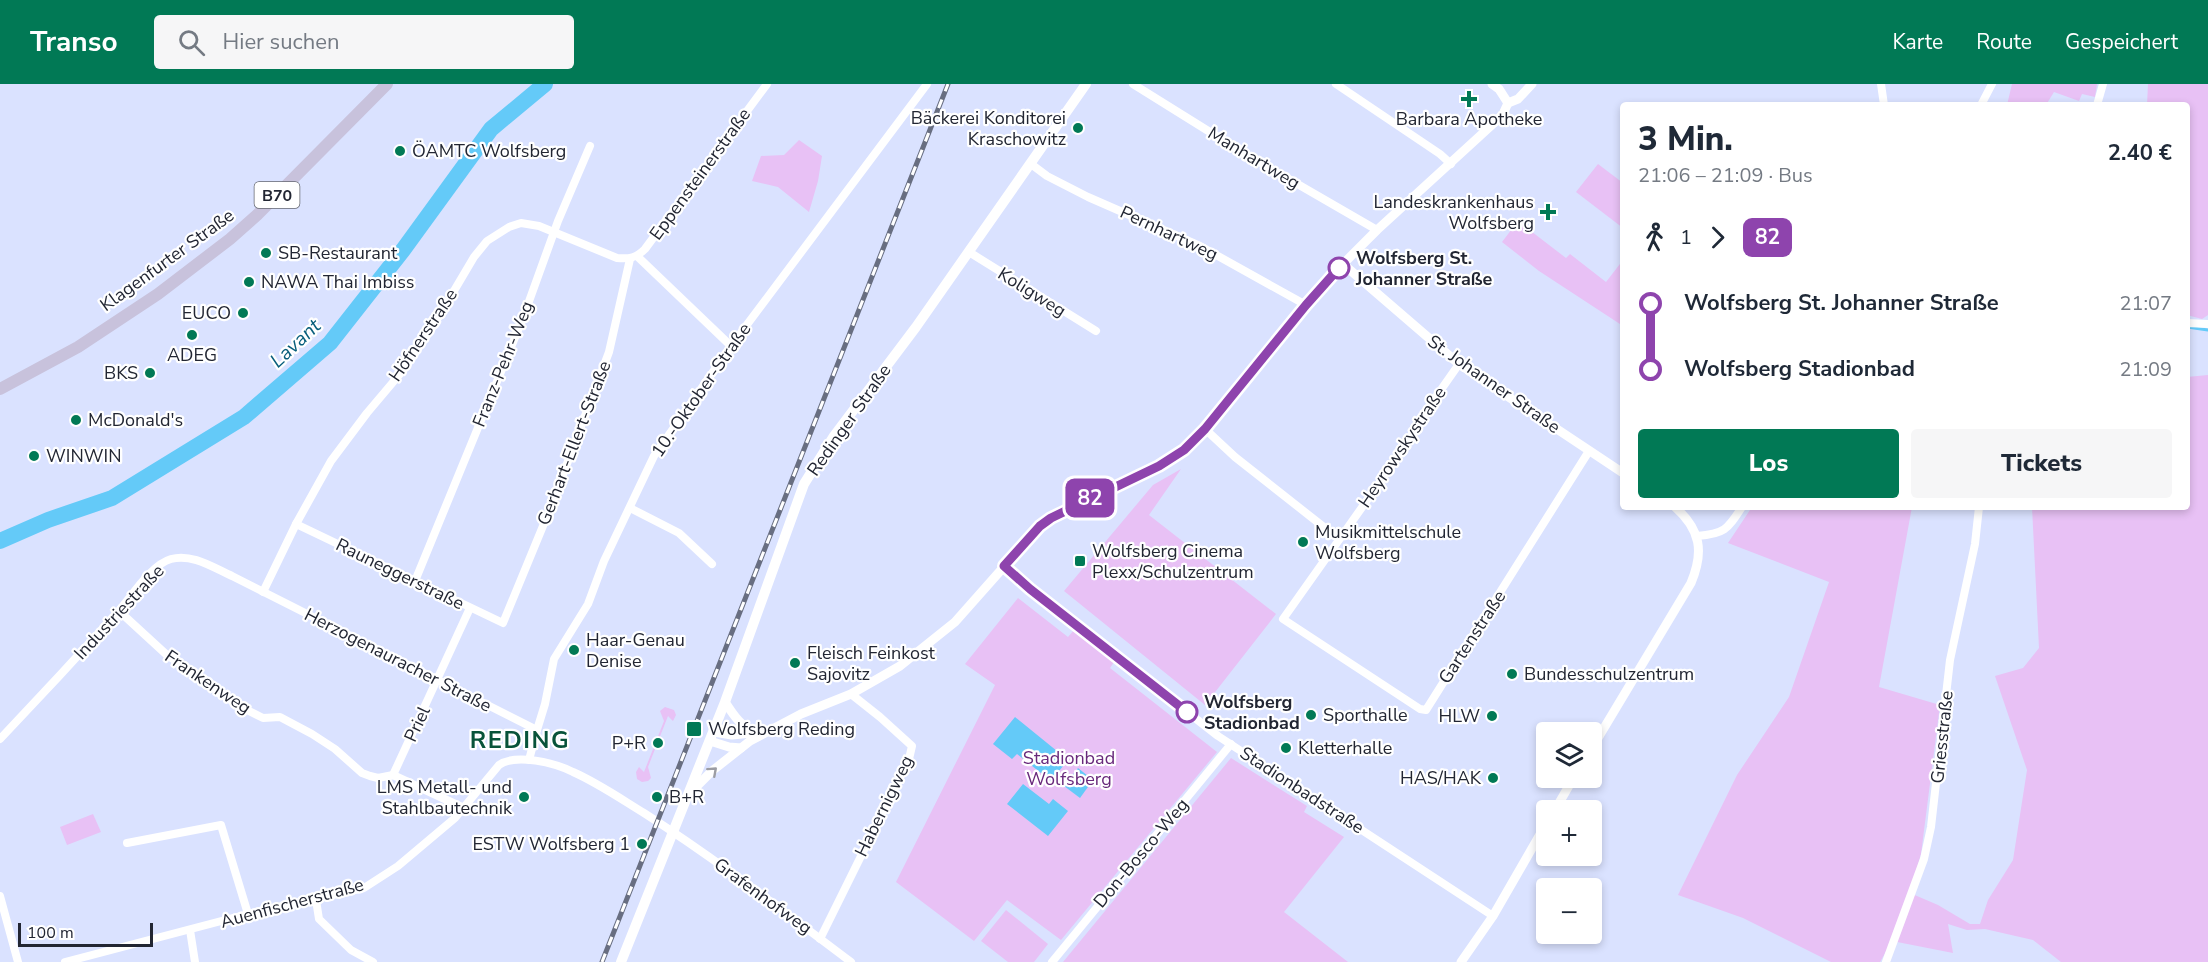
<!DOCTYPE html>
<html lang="de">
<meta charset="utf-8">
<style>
:root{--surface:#fff;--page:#f6f6f7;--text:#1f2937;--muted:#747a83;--accent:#017955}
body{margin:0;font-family:"Nunito Sans",sans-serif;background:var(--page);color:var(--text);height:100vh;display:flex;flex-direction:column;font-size:22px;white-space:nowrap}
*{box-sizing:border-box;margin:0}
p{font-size:20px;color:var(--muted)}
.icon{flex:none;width:33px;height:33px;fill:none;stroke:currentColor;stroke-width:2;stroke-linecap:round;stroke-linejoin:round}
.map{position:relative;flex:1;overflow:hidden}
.details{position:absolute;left:1620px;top:18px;width:570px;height:408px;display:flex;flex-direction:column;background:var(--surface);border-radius:6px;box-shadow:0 3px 9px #0003}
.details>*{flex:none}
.badge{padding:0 12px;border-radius:9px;font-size:21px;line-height:39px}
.controls{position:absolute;left:1536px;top:638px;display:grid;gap:12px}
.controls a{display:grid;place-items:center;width:66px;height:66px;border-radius:6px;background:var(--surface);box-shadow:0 3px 9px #0003;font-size:30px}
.scale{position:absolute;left:18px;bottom:15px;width:135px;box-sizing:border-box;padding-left:6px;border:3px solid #222633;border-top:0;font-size:16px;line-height:21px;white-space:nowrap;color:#222633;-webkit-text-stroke:4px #fff;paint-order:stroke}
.map>.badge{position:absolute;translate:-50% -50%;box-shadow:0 0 0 3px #fff}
.legs{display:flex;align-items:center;gap:9px;height:66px;padding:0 18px;font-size:20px}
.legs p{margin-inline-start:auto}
.summary{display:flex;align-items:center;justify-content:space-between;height:102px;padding:0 18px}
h1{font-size:33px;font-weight:800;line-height:45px}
.cta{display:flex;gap:12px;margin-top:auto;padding:12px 18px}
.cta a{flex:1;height:69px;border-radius:6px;background:var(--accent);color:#fff;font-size:24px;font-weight:800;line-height:69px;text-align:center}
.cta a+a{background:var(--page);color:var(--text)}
ul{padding:0 18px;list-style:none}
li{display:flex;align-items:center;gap:21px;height:66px;font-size:22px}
li i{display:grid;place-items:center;width:9px;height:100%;margin:0 8px;background:currentColor}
li i::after{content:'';width:15px;height:15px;margin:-8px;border:4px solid;border-radius:50%;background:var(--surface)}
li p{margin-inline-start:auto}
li:first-child i{background:linear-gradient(#0000 50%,currentColor 0)}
li:last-child i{background:linear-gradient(currentColor 50%,#0000 0)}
header{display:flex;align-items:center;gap:36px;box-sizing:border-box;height:84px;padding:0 30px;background:var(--accent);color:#fff}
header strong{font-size:28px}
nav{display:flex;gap:33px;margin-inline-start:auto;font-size:21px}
.search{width:420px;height:54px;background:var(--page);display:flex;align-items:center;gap:15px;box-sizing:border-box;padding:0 21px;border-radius:6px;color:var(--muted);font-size:22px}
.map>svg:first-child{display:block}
</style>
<header>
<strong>Transo</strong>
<div class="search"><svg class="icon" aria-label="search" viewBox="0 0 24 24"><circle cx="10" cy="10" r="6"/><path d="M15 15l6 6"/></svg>Hier suchen</div>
<nav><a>Karte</a><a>Route</a><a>Gespeichert</a></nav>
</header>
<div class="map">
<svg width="2208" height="878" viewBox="0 0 2208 878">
<rect width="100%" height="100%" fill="#dae2ff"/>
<!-- green -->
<g fill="#e8c1f5">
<polygon points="2012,0 2097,0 2095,13 2082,10 2079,17 2054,8 2046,21 2007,21"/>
<polygon points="2148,0 2208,0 2208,231 2202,235 2187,231 2187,21 2147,21"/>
<polygon points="799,56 822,72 818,97 809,128 778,103 752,97 761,72 784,71"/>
<polygon points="1598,80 1623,99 1623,144 1576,108"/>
<polygon points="1518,137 1566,174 1570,170 1606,198 1623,176 1623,242 1539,187 1502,158"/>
<polygon points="2208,291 2208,878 2061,878 2033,856 1985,845 1967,846 1948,840 1953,869 1892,857 1880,878 1831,878 1743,834 1678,811 1737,691 1789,613 1829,498 1728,459 1752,423 1912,423 1879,603 1940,621 1921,770 1910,809 1938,821 1970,840 1980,840 1988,816 2013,776 2027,686 1995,592 2023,584 2039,564 2032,423 2187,423 2187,293"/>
<polygon points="1181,385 1149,431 1276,530 1205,621 1064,507 1153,401"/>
<polygon points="1018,514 1068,553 1074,546 1114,578 1110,584 1217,668 1061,856 1007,816 974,857 896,798 995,601 965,580"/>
<polygon points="665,623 674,626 676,631 673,637 668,632 648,683 651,694 648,697 642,698 637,695 636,688 639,683 644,688 664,637 660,627"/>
<polygon points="1231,674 1307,722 1304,728 1344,753 1284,828 1348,878 1063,878"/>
<polygon points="93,730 101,748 67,761 60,743"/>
<polygon points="1006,826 1048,860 1034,878 1008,878 981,857"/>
</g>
<!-- water -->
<g fill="#64caf8">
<polygon points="1015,633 1068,676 1051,697 1017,670 1012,675 993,660"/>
<polygon points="1078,684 1093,696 1080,714 1064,702"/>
<polygon points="1023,700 1049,720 1053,715 1068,727 1048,752 1007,720"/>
</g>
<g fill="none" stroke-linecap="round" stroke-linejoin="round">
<!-- stream -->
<polyline stroke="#64caf8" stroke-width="3" points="2187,243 2208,246"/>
<!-- river -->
<polyline stroke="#64caf8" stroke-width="16" points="0,457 48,436 112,414 244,333 330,259 403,166 491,45 545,0"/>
<!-- minor -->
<g stroke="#fff" stroke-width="8">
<polyline points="1133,0 1242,68 1377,146"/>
<polyline points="1336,0 1440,70 1451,80"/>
<polyline points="1881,0 1884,21"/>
<polyline points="1981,21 1992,0"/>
<polyline points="2097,21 2103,0"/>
<polyline points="1031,80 1047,92 1088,113 1200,162 1306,221"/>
<polyline points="969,168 1096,247"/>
<polyline points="638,173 731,262"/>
<polyline points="2187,239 2208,240"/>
<polyline points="1459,280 1419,337 1404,364 1283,535 1420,625 1426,626 1589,367"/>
<polyline points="1205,345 1235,373 1339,455"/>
<polyline points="630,424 679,449 712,480"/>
<polyline points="296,440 503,539 550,425 609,268 630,175"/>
<path d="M1697 452C1724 450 1727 446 1742 423"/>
<polyline points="1004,482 1030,505 1218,652 1493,832"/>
<polyline points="415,497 523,234 558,137 590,62"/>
<path d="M263 508 296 440 331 377 367 329 405 284 432 244 474 173 487 157 509 143 521 139 539 142 617 174C630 175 636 174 645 165L767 0"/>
<polyline points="119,527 168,572 212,600 217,608 247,626 263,634 280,633 312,650 335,665 362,689 370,692 378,694 393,691 464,724"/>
<polyline points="537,646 545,620 554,575 588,520 604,477 654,372 731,262 927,0"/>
<path d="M0 655C39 614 78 572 116 530 131 514 150 481 171 475 192 469 214 484 232 492L537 646 529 676"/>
<polyline points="393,691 470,524"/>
<polyline points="127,759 221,741 248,830"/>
<polyline points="0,812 18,878"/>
<polyline points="316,816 319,835 351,866 373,878"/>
<polyline points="190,846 195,878"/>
<polyline points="820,855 909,675 912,662 880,633 851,610"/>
<path d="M65 878 248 830 364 804 398 782 455 734 499 681C516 669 555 679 573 688 598 699 621 715 644 729 716 775 783 827 851 878"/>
<polyline points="1052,878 1231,660"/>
<polyline points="1886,878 1924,775 1931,743 1950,576 1975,460 1979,423"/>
</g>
<!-- tertiary -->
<g stroke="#fff" stroke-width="9">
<polyline points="1492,0 1499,5 1508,19"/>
<polyline points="1508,19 1518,15 1532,0"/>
<polyline points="1343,180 1459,280 1623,389"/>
<path d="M725 618C734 632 741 642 755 649"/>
<polyline points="714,648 732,651 761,648"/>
<polyline points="710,657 729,663 741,664"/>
<path d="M1592 664 1691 499C1704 468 1701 446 1675 423"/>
<polyline points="689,710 712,687 750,657 801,630 851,610 900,582 955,538 1040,442 1051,433 1159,382 1184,366 1205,345 1306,221 1343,180 1377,146 1494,39 1503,30 1508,19"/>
<polyline points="1555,726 1574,693"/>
<polyline points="1461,878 1493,832 1546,740"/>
</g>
<!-- secondary -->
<polyline stroke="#fff" stroke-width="10" points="621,878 725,618 804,400 834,352 916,243 1086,0"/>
<!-- primary -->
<polyline stroke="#c8c2dc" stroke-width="12" points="0,305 78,263 158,210 230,155 257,131 387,0"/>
<defs>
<polyline id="rail" points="602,878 948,0"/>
</defs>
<!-- rail casing -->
<use href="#rail" stroke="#686e81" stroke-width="5"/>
<!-- rail -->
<use href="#rail" stroke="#fff" stroke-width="3" stroke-dasharray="9" stroke-linecap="butt"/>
</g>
<!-- one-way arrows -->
<defs><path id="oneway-chevron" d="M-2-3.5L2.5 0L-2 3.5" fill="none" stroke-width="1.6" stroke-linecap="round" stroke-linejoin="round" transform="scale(1.5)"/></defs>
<use stroke="#9c9da3" href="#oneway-chevron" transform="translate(713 687) rotate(-42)"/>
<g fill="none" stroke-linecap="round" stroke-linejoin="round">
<defs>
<polyline id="line-1" points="1187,628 1030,505 1004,482 1040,442 1051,434 1159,382 1184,366 1205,345 1306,221 1339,184"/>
</defs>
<!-- line-1 casing -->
<use href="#line-1" stroke="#fff" stroke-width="14"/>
<!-- line-1 -->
<use href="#line-1" stroke="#8e44ad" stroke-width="9"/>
</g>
<!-- markers -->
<g fill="#017955" stroke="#fff" stroke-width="2">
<path d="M1466 6h6v6h6v6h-6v6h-6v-6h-6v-6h6z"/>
<circle cx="1078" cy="44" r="6"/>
<circle cx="400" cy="67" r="6"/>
<path d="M1545 119h6v6h6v6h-6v6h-6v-6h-6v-6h6z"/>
<circle cx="266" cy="169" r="6"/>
<circle cx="249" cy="198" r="6"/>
<circle cx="243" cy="229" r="6"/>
<circle cx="192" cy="251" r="6"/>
<circle cx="150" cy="289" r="6"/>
<circle cx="76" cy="336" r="6"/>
<circle cx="34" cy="372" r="6"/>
<circle cx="1303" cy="458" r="6"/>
<rect x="1074" y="471" width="12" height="12" rx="3"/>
<circle cx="574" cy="566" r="6"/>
<circle cx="795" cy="579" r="6"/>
<circle cx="1512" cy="590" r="6"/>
<circle cx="1311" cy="631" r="6"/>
<circle cx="1492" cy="632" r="6"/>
<rect x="686" y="637" width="16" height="16" rx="3"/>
<circle cx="658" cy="659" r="6"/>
<circle cx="1286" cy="664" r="6"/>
<circle cx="1493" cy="694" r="6"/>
<circle cx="524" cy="713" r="6"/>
<circle cx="657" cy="713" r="6"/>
<circle cx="642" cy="760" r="6"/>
</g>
<g fill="#fff" stroke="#8e44ad" stroke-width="3">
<circle cx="1339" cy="184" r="10"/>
<circle cx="1187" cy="628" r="10"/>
</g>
<g text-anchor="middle" stroke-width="4.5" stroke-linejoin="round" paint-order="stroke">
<!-- shield labels -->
<rect fill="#fff" stroke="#646770" stroke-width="1.5" x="254.5" y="98" width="45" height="26" rx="4.5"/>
<g font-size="16" font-weight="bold" fill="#222633">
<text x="277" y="117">B70</text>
</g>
<!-- poi labels -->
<g font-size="18" fill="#222633" stroke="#fff" text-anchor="start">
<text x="1066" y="40" text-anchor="end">Bäckerei Konditorei<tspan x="1066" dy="21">Kraschowitz</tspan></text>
<text x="1469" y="41" text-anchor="middle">Barbara Apotheke</text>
<text x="412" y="73">ÖAMTC Wolfsberg</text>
<text x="1534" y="124" text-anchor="end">Landeskrankenhaus<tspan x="1534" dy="21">Wolfsberg</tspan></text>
<text x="278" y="175">SB-Restaurant</text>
<text x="261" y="204">NAWA Thai Imbiss</text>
<text x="231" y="235" text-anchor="end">EUCO</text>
<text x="192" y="277" text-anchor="middle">ADEG</text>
<text x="138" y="295" text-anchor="end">BKS</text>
<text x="88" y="342">McDonald's</text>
<text x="46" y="378">WINWIN</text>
<text x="1315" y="454">Musikmittelschule<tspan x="1315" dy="21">Wolfsberg</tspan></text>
<text x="1092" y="473">Wolfsberg Cinema<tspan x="1092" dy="21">Plexx/Schulzentrum</tspan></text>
<text x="586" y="562">Haar-Genau<tspan x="586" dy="21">Denise</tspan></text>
<text x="807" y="575">Fleisch Feinkost<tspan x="807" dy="21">Sajovitz</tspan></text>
<text x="1524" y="596">Bundesschulzentrum</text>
<text x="1323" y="637">Sporthalle</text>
<text x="1480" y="638" text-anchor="end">HLW</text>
<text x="708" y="651">Wolfsberg Reding</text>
<text x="646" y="665" text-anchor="end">P+R</text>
<text x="1298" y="670">Kletterhalle</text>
<text x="1481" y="700" text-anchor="end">HAS/HAK</text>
<text x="512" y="709" text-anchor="end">LMS Metall- und<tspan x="512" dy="21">Stahlbautechnik</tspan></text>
<text x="669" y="719">B+R</text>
<text x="630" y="766" text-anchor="end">ESTW Wolfsberg 1</text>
</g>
<!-- street labels -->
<g font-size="18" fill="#222633" stroke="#fff">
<text transform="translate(1254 74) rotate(31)" y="6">Manhartweg</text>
<text transform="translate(700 90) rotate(-54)" y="6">Eppensteinerstraße</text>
<text transform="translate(1169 149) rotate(25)" y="6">Pernhartweg</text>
<text transform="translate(167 176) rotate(-36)" y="6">Klagenfurter Straße</text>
<text transform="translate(1032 208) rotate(32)" y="6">Koligweg</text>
<text transform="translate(423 251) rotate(-56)" y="6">Höfnerstraße</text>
<text transform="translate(503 280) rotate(-68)" y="6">Franz-Pehr-Weg</text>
<text transform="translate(1494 300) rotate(35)" y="6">St. Johanner Straße</text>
<text transform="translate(701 306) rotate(-55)" y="6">10.-Oktober-Straße</text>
<text transform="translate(849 336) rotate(-55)" y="6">Redinger Straße</text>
<text transform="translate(574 359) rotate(-69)" y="6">Gerhart-Ellert-Straße</text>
<text transform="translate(1402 363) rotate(-56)" y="6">Heyrowskystraße</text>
<text transform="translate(400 490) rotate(26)" y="6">Rauneggerstraße</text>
<text transform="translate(119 528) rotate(-47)" y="6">Industriestraße</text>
<text transform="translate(1472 553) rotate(-57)" y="6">Gartenstraße</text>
<text transform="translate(398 576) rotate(27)" y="6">Herzogenauracher Straße</text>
<text transform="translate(208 598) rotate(34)" y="6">Frankenweg</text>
<text transform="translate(417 640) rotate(-65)" y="6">Priel</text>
<text transform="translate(1942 653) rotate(-84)" y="6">Griesstraße</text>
<text transform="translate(1302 706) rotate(33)" y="6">Stadionbadstraße</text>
<text transform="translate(884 722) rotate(-64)" y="6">Habernigweg</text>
<text transform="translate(1141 769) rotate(-50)" y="6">Don-Bosco-Weg</text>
<text transform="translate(763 812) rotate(36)" y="6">Grafenhofweg</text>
<text transform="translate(292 819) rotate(-15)" y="6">Auenfischerstraße</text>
</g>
<!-- stop labels -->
<g font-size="18" font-weight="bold" fill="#222633" stroke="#fff" text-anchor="start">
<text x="1356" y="180">Wolfsberg St.<tspan x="1356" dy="21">Johanner Straße</tspan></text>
<text x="1204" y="624">Wolfsberg<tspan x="1204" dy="21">Stadionbad</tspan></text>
</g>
<!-- park labels -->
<g font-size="18" fill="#68287b" stroke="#fff">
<text x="1069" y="680">Stadionbad<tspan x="1069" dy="21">Wolfsberg</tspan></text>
</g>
<!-- water labels -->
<g font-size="20" font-style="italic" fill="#085e7c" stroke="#fff">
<text transform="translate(295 259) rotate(-43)" y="7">Lavant</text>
</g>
<!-- district labels -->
<g font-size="24" font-weight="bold" letter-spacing="1.5" fill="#08533a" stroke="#fff">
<text x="520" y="664">REDING</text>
</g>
</g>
</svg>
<div class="controls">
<a><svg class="icon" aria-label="layers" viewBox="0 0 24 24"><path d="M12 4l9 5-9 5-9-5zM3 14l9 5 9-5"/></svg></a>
<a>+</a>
<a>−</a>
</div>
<div class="scale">100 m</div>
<b class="badge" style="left:1090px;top:414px;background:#8e44ad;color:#fff">82</b>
<section class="details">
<div class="summary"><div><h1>3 Min.</h1><p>21:06 – 21:09 · Bus</p></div><b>2.40 €</b></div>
<div class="legs"><svg class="icon" aria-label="walk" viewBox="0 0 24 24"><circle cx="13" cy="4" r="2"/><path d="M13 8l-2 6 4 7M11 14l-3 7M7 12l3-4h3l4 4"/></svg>1<svg class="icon" aria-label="forward" viewBox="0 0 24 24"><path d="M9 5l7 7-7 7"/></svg><b class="badge" style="background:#8e44ad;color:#fff">82</b></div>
<ul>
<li><i style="color:#8e44ad"></i><b>Wolfsberg St. Johanner Straße</b><p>21:07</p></li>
<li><i style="color:#8e44ad"></i><b>Wolfsberg Stadionbad</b><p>21:09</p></li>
</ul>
<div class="cta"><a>Los</a><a>Tickets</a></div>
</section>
</div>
